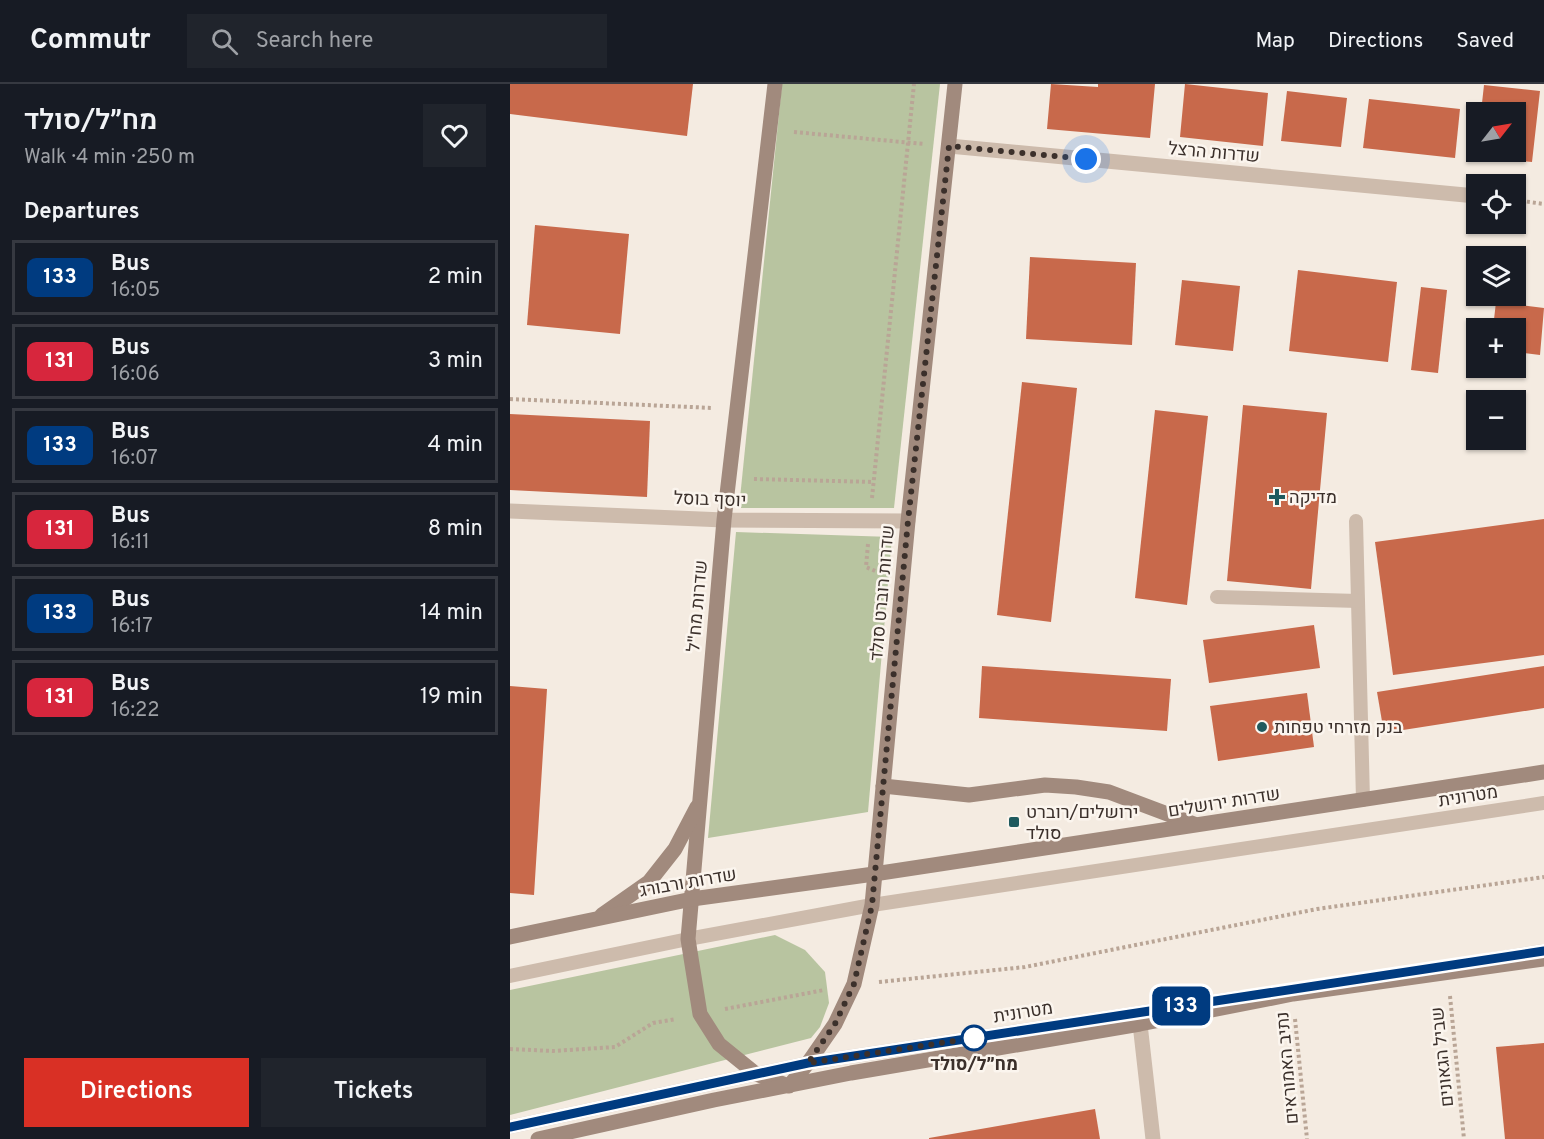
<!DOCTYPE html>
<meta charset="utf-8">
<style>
:root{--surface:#171b24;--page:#20242c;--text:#f1f3f6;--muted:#9ea1a6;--line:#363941;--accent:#d93025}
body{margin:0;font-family:Overpass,Heebo,sans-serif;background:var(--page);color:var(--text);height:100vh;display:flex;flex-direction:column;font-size:22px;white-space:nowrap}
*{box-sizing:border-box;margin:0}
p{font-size:20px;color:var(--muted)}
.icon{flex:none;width:33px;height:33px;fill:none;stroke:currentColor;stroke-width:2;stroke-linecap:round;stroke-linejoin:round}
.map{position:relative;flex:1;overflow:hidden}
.panel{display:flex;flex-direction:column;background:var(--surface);width:510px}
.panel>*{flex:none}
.badge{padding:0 12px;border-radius:9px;font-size:21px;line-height:39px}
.needle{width:39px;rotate:59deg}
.buttons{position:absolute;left:956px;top:18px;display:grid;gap:12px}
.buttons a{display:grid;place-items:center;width:60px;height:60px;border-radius:0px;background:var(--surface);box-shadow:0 2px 4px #0004;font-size:30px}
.you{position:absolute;width:30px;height:30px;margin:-15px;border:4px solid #fff;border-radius:50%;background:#1a73e8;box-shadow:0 0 0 9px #1a73e833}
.map>.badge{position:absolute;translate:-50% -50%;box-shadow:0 0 0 3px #fff}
h2{padding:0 24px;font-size:22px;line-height:54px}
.round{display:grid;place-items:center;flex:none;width:63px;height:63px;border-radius:0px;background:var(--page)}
.summary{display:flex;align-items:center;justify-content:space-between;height:102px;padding:0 24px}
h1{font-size:28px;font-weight:600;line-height:45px}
.action{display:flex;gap:12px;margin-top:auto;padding:12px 24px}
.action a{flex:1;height:69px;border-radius:0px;background:var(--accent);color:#fff;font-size:24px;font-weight:600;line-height:69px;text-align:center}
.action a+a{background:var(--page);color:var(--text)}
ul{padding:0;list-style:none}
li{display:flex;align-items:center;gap:18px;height:75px;margin:0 12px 9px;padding:0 12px;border:3px solid var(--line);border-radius:0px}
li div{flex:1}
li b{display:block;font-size:22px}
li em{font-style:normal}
li .badge{min-width:66px;font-weight:700;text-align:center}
header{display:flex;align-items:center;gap:36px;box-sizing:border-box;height:84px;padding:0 30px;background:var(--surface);border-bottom:2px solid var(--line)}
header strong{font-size:28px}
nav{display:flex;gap:33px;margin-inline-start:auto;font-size:21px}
.search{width:420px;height:54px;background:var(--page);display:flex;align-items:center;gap:15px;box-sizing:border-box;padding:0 21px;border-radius:0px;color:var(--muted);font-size:22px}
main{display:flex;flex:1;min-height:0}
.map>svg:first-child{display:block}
</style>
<header>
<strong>Commutr</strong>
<div class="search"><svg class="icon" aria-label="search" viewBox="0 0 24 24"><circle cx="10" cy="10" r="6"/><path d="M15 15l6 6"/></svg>Search here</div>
<nav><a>Map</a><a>Directions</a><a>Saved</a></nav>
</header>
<main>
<section class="panel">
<div class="summary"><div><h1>מח״ל/סולד</h1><p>Walk · 4 min · 250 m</p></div><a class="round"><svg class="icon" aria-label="heart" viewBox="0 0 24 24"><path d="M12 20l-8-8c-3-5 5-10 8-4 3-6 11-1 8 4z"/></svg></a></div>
<h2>Departures</h2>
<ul>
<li><span class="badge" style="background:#003b80;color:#fff">133</span><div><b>Bus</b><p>16:05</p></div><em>2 min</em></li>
<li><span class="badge" style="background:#d7263d;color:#fff">131</span><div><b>Bus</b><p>16:06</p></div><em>3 min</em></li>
<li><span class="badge" style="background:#003b80;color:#fff">133</span><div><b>Bus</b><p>16:07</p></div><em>4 min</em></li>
<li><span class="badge" style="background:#d7263d;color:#fff">131</span><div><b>Bus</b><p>16:11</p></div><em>8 min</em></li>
<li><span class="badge" style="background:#003b80;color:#fff">133</span><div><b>Bus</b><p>16:17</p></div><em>14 min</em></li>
<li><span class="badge" style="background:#d7263d;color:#fff">131</span><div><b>Bus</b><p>16:22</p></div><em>19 min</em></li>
</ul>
<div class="action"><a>Directions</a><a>Tickets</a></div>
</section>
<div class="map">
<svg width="1034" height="1055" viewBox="0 0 1034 1055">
<rect width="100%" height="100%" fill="#f4ebe1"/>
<!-- green -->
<g fill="#b8c4a0">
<polygon points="272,0 430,0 384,424 229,424"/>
<polygon points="226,448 382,453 358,728 198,754"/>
<polygon points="265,851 295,866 315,888 319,919 310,943 301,954 0,1031 0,906"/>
</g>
<!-- building -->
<g fill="#c8694b">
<polygon points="0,0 183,0 177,52 0,30"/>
<polygon points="541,0 588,3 588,0 645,0 640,54 537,45"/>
<polygon points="675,0 758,9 753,62 670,53"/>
<polygon points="974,1 1030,7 1022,78 966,72 967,68 1005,68 1005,28 971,28"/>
<polygon points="777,7 837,14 831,63 771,57"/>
<polygon points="859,15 950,25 945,74 853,64"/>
<polygon points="25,141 119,150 110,250 17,241"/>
<polygon points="520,173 626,179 622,261 516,255"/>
<polygon points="788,186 887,198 878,278 779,267"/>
<polygon points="672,196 730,202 723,267 665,261"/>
<polygon points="911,203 937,206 928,289 901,286"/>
<polygon points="986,218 1034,224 1030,271 1005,268 1005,244 983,244"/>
<polygon points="512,298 567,304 541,538 487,531"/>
<polygon points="733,321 817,329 801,505 717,497"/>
<polygon points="645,326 698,332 677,521 625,514"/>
<polygon points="0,330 140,337 137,413 0,406"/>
<polygon points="1034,435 1034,571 883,591 865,458"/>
<polygon points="804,541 810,584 699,599 693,556"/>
<polygon points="472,582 661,595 657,647 469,634"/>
<polygon points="1034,582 1034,624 874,649 867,608"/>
<polygon points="0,602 37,605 24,811 0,809"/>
<polygon points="797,609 804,663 708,677 700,622"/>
<polygon points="1034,959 1034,1055 995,1055 986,963"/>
<polygon points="585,1025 590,1055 419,1055 419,1054"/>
</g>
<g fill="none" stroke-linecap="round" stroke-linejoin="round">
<!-- path -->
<g stroke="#b9a596" stroke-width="4" stroke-dasharray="3 3" stroke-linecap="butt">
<polyline points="284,48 414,60"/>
<polyline points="1005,116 1034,120"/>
<polyline points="0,315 203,324"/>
<polyline points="244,395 364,398"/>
<polyline points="362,414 404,0"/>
<polyline points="358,460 356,483 370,489"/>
<polyline points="369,898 515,883 807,825 1034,793"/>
<polyline points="940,912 954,1055"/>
<polyline points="215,925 314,906"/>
<polyline points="785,935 797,1055"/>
<polyline points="0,965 43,967 105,963 143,939 166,935"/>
</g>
<!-- lane -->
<g stroke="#cdbbac" stroke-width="14">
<polyline points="846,437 853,716"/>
<polyline points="707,513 848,517"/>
<polyline points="978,876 1034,867"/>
<polyline points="0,892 178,855 362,821 1034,719"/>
<polyline points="0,1043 298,979 733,913"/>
</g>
<!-- street -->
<g stroke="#cdbbac" stroke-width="15">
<polyline points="439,62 966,112"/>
<polyline points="0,427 214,436 398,437"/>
<polyline points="630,940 643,1055"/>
</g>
<!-- secondary -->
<g stroke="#a18a7d" stroke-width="15">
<polyline points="265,0 214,436 178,855 190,930 209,960 246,990 279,1002 298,979 325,940 344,900 362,821 398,437 445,0"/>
<polyline points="373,702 459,711 535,701 566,703 599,708 684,740"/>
<polyline points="92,831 139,798 165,765 187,723"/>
<polyline points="0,853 182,815 364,790 1034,688"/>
<polyline points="28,1055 204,1016 341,989 630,940 783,910 1034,875"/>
</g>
</g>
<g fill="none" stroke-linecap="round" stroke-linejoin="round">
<defs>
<polyline id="line" points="0,1043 298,979 1034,867"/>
</defs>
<!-- line casing -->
<use href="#line" stroke="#fff" stroke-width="14"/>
<!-- line -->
<use href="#line" stroke="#003b80" stroke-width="9"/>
<!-- walk -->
<polyline stroke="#3b302b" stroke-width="6" stroke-dasharray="0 10.8" points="464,954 298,979 325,940 344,900 362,821 398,437 439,62 576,75"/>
</g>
<!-- markers -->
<g fill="#1f5a5e" stroke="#fbf5ee" stroke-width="2">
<path d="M764 404h6v6h6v6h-6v6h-6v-6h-6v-6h6z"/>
<circle cx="752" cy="643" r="6"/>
<rect x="498" y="732" width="12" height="12" rx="3"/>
</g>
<circle fill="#fff" stroke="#003b80" stroke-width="3" cx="464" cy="954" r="12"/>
<g text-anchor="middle" stroke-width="5" stroke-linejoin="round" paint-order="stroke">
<!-- street labels -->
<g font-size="18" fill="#3b302b" stroke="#fbf5ee">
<text transform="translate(704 68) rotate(5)" y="6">שדרות הרצל</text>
<text transform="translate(200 415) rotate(2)" y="6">יוסף בוסל</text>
<text transform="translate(372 509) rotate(-85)" y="6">שדרות רוברט סולד</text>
<text transform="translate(187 522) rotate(-85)" y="6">שדרות מח"ל</text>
<text transform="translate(958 712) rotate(-9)" y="6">מטרונית</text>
<text transform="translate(714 718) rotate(-9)" y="6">שדרות ירושלים</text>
<text transform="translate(178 798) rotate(-10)" y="6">שדרות ורבורג</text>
<text transform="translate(513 928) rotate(-9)" y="6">מטרונית</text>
<text transform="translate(932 973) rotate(-96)" y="6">שביל הגאונים</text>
<text transform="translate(777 984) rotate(-95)" y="6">נתיב האמוראים</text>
</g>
<!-- poi labels -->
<g font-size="18" fill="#3b302b" stroke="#fbf5ee" text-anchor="start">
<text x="779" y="419">מדיקה</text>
<text x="764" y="649">בנק מזרחי טפחות</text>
<text x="516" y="734">ירושלים/רוברט<tspan x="516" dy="21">סולד</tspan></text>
</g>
<!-- stop labels -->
<g font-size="18" font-weight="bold" fill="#3b302b" stroke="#fbf5ee">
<text x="464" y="986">מח״ל/סולד</text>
</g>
</g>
</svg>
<div class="buttons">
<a><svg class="needle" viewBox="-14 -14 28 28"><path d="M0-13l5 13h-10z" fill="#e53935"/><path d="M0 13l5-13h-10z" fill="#9ea1a6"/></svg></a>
<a><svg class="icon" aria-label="locate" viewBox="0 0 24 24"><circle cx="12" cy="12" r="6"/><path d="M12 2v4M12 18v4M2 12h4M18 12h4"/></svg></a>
<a><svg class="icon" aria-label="layers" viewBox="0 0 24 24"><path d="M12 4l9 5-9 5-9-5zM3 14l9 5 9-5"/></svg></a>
<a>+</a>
<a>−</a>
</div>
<div class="you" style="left:576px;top:75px"></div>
<b class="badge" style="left:671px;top:922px;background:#003b80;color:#fff">133</b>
</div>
</main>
